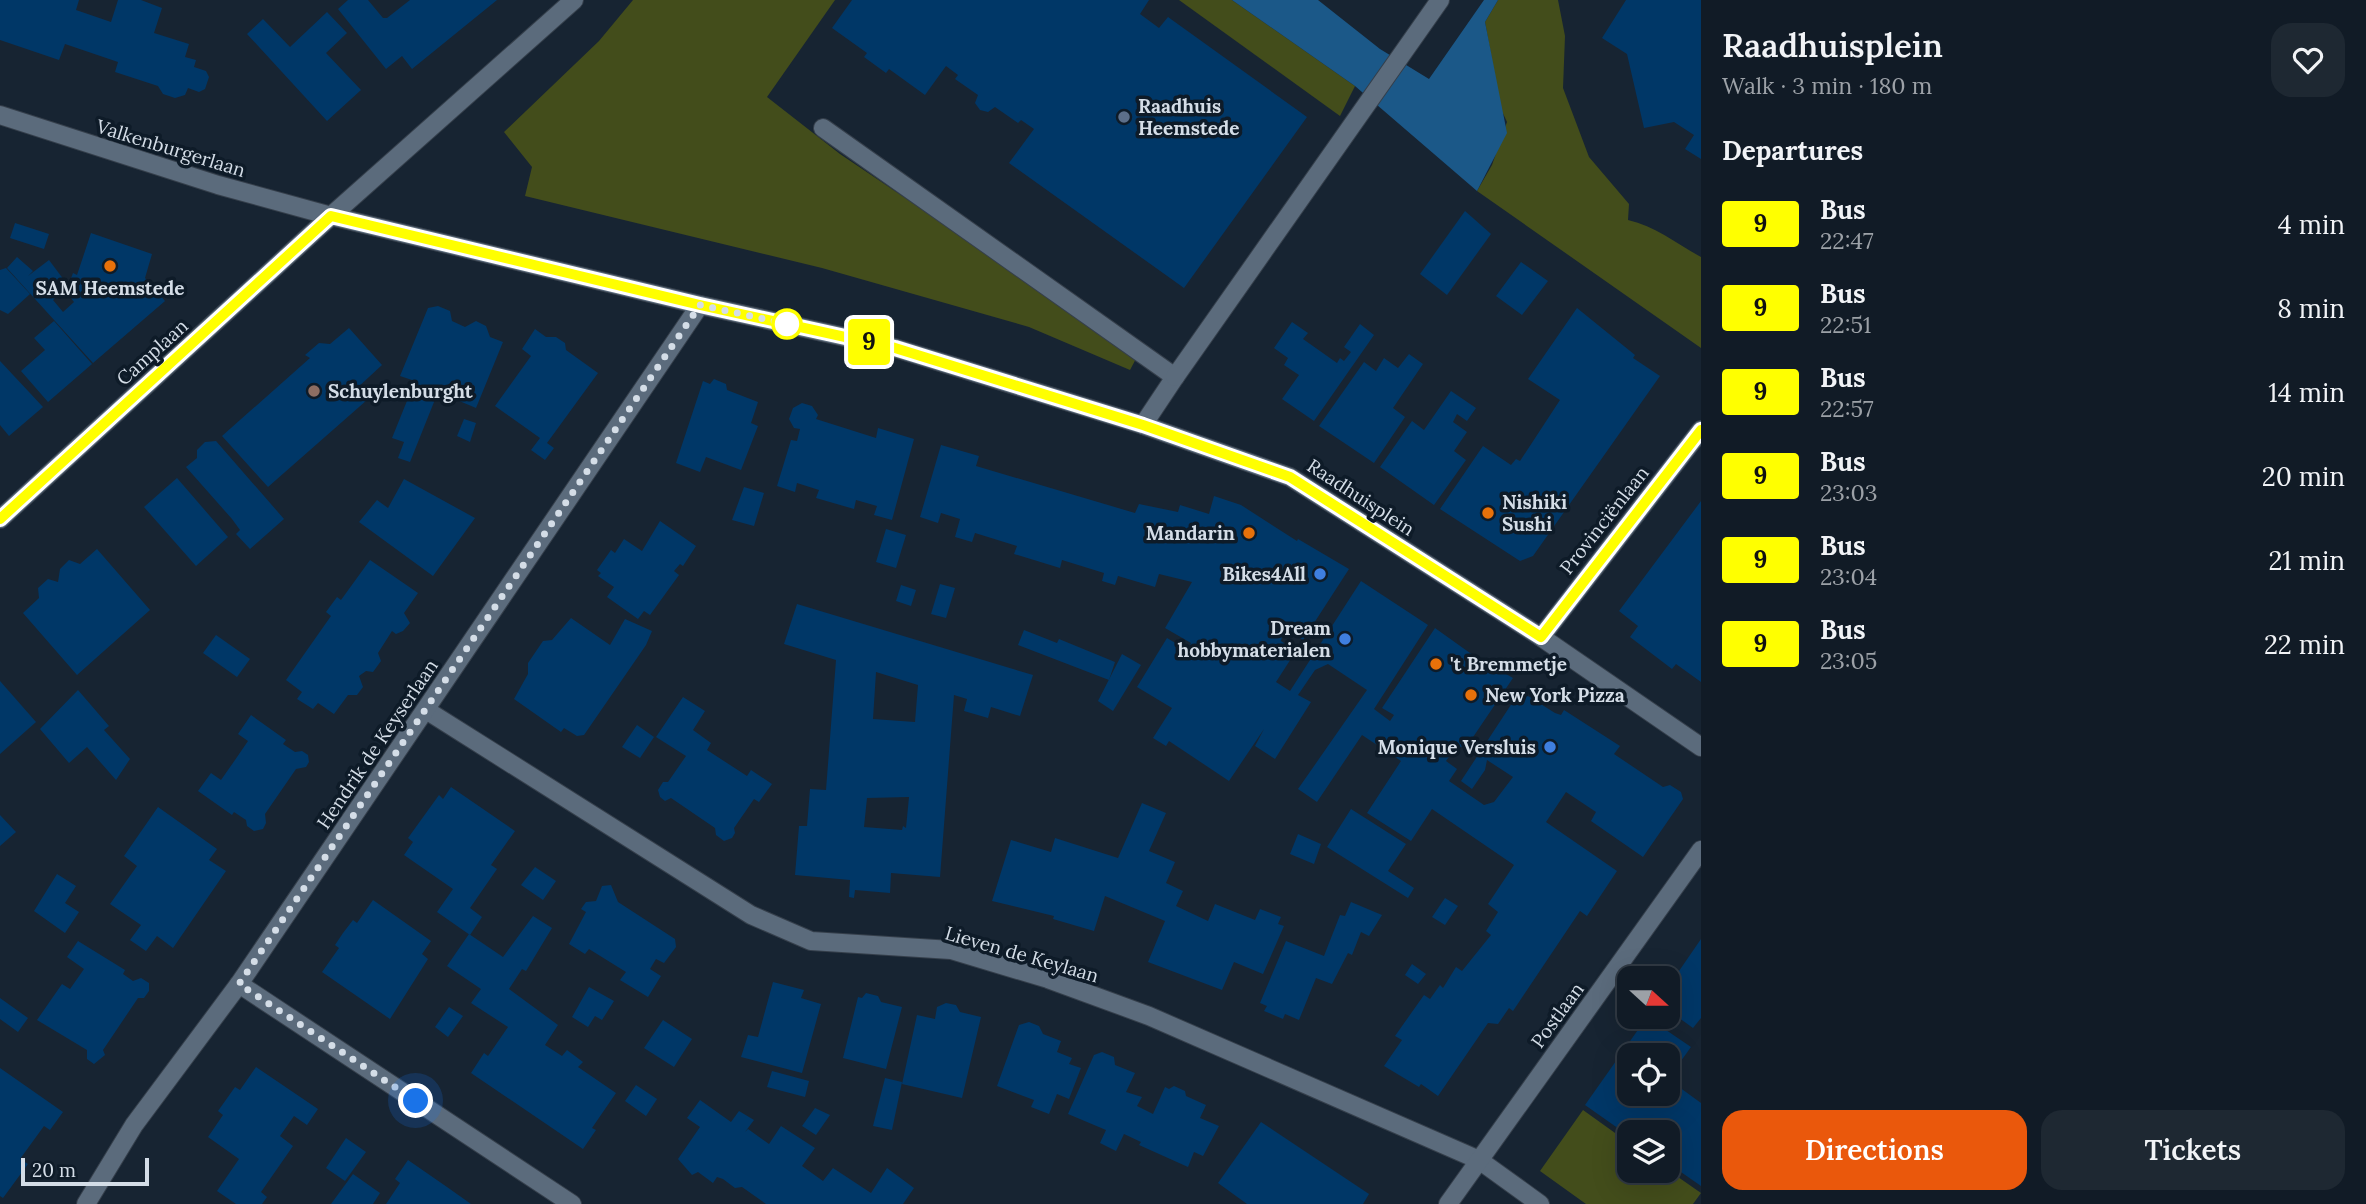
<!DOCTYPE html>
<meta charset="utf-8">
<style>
:root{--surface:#111b26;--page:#1e2832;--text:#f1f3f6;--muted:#9ca1a7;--line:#303943;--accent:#ea580c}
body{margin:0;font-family:Lora,serif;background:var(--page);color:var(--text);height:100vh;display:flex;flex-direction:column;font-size:26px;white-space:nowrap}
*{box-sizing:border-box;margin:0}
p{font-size:23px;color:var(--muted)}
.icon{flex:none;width:38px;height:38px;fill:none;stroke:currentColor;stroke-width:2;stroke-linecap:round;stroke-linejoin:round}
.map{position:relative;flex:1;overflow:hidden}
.drawer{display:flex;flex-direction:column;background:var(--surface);width:665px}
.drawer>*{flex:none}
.badge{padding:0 14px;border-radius:5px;font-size:24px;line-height:46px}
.needle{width:46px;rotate:111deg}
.fabs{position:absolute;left:1617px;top:966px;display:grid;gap:14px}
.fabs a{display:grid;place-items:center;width:63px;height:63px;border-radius:14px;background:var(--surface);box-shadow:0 7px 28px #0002,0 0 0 2px var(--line);font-size:35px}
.scale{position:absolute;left:21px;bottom:18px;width:128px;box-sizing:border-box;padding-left:7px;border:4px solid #d4dde7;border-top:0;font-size:19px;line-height:24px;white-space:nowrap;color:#d4dde7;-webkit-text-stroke:5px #0e1b28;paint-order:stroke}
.you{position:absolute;width:35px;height:35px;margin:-18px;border:5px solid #fff;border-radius:50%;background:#1a73e8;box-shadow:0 0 0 10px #1a73e833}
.map>.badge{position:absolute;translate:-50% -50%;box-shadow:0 0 0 4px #fff}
h2{padding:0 21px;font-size:26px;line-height:63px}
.round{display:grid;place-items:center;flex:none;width:74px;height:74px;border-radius:21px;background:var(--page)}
.summary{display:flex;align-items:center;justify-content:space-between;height:119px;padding:0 21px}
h1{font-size:33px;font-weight:600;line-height:52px}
.primary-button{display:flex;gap:14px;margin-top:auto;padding:14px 21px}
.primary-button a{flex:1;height:80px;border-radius:21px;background:var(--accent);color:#fff;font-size:28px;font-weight:600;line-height:80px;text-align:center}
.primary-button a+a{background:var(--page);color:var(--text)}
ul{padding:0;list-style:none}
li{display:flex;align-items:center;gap:21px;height:84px;padding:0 21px}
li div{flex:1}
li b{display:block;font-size:26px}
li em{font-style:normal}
li .badge{min-width:77px;font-weight:700;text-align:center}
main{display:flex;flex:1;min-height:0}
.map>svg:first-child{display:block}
</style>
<main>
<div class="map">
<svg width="1701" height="1204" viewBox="0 0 1701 1204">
<rect width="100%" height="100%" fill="#172432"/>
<!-- green -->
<g fill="#434d1b">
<polygon points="633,0 835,0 767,97 840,154 1138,355 1130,370 1029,327 822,268 525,196 532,167 504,132 599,41"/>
<polygon points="1179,0 1232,0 1355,86 1340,116"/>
<path d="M1498 0H1558L1565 36 1563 88 1589 157 1629 204 1628 220C1655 226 1677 244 1701 257V348L1477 191 1492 165 1507 122 1501 109 1485 22Z"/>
<polygon points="1583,1110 1629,1143 1629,1171 1668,1170 1701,1193 1693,1204 1586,1204 1540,1171"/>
</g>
<!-- water -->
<polygon fill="#1b5888" points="1232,0 1318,0 1380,49 1429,79 1484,0 1498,0 1485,22 1507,133 1477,191 1355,86"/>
<!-- building -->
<g fill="#003767" fill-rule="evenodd">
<polygon points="0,0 79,0 76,10 111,22 118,0 141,0 162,8 154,33 189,44 185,57 196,60 194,67 206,71 209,77 205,89 199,92 188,88 185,95 175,98 163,94 158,86 115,72 118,62 65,44 59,60 0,40"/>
<polygon points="348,0 368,0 383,18 387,18 410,0 497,0 412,69 402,56 386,69 338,9"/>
<polygon points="852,0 1149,0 1140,14 1159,28 1168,17 1307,117 1184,288 1009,163 1034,129 1021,120 1018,123 995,107 988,112 980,110 975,103 978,95 955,79 958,75 946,66 925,95 889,69 886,73 864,57 867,53 832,28"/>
<polygon points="1626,0 1701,0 1701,159 1685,149 1694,135 1674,122 1644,128 1627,54 1602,38"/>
<polygon points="327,12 347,33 326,53 361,90 327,121 247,34 263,19 290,47"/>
<polygon points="1465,211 1491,234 1447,295 1420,274"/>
<polygon points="15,223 49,234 44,249 10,238"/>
<polygon points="91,233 152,254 145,278 165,301 93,363 7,268 17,257 33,271 28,276 49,260 64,280 53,290 58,296 53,300 63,312 74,302 66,292 73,273 77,275"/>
<polygon points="1521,262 1548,281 1522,315 1496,296"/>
<polygon points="6,268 30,294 8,314 0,310 0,270"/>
<polygon points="438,306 450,311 452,321 465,327 476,321 486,326 490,337 503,342 476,408 438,392 410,462 398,458 404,442 392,438 415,381 400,376 428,308"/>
<polygon points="1577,308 1635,355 1633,358 1660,376 1533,556 1520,561 1440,509 1483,446 1511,465 1516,459 1520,461 1560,400 1528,379"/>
<polygon points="54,321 92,364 48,402 21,371 45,350 34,338"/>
<polygon points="1292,322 1308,333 1303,339 1337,363 1340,358 1344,361 1351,352 1344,347 1360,324 1374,335 1314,421 1282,399 1299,375 1284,365 1288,358 1274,348"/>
<polygon points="349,328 382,365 356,389 367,400 268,487 222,436 310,358 305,355 319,343 330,344"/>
<polygon points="535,329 546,337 556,337 565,343 566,350 598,373 547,443 554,448 545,460 531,450 540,438 495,406 531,356 522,349"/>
<polygon points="1409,354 1423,364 1393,408 1405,417 1374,463 1319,426 1364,362 1376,371 1384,358 1398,368"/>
<polygon points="0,361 43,407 9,436 0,425"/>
<polygon points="714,379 726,384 727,390 758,402 751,423 758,426 741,470 706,457 700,472 676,463 703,381 710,384"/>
<polygon points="1451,391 1476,408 1467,421 1457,414 1453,422 1467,432 1454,451 1466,460 1434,505 1380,467 1412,421 1424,430"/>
<polygon points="802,403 812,406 818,415 816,419 876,438 878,428 914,439 892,520 874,515 877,506 856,500 854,509 816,498 819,490 797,483 795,492 777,486 791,440 797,441 800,429 794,428 789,419 793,408"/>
<polygon points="464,419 476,423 470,442 457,436"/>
<polygon points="216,441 284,519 250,549 236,534 240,530 232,519 186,467 197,458 197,450 205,442"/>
<polygon points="941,445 979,456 976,466 1135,513 1139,504 1178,512 1180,505 1209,514 1214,496 1241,505 1297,541 1298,539 1349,569 1303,640 1284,628 1281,641 1296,651 1276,682 1290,691 1361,581 1428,625 1374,709 1390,721 1394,715 1382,708 1435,628 1470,653 1513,678 1467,746 1455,748 1446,761 1457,769 1449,781 1484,805 1494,802 1513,777 1487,760 1485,770 1472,789 1461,781 1520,691 1555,713 1561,715 1564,710 1620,746 1614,754 1663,787 1670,785 1681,792 1683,799 1643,857 1591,821 1596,812 1566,792 1546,822 1617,871 1587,916 1580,911 1513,1011 1509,1008 1498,1024 1488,1023 1438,1096 1421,1084 1419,1087 1384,1066 1402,1040 1395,1036 1424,995 1430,999 1440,985 1443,988 1456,967 1462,971 1491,935 1486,931 1498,912 1488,904 1514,865 1432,809 1411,841 1367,813 1401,761 1362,735 1317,802 1298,789 1367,690 1328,664 1315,670 1298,695 1311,702 1275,759 1255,746 1264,729 1229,781 1169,741 1166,746 1153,738 1172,708 1137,687 1167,638 1187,650 1191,643 1165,628 1192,582 1159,574 1155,587 1118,576 1115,585 1102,581 1104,573 1062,560 1060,568 1014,554 1017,546 975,533 972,542 955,537 960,519 941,513 938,523 920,517"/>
<polygon points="177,478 228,537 196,566 144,507"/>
<polygon points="404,479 475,518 433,576 359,522 377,500 388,508"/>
<polygon points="744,487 764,493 754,526 732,520"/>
<polygon points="1701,501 1701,682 1676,664 1672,669 1630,637 1638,626 1619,611"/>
<polygon points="660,521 696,546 683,566 680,564 674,571 679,575 650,615 644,611 638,619 607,597 614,587 598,576 601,573 597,570 611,550 615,553 624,539 642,551"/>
<polygon points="886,529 906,535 896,568 876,562"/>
<polygon points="97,549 150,610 77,675 23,613 39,598 38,588 48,579 58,582 60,569 69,560 80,564"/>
<polygon points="370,560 418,593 404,613 410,623 403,631 396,634 392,631 378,653 381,661 373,672 366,671 359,676 363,687 357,695 348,695 334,714 318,703 313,709 297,699 302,692 286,680 331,616 326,612 337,597 341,600"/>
<polygon points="940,584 955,588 946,618 931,614"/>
<polygon points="901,585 916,590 911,606 896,601"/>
<path d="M797 604 1033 675 1020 716 991 707 988 718 964 711 967 699 954 695 940 877 891 873 890 893 855 890 854 898 849 897 850 880 795 875 799 826H807L810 789 826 790 836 660 784 644ZM876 672 918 685 915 722 873 719ZM909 797 906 828 903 826 902 830 864 827 867 798Z"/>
<polygon points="571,618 610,645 625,619 652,631 646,645 584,735 577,736 564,728 561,732 514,699 528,674 528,663 543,641 552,640"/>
<polygon points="1024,630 1057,643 1059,639 1115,662 1109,680 1018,645"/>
<polygon points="216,635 250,659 237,677 203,653"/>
<polygon points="1122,654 1141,665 1113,711 1098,701"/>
<polygon points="0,681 36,722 0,754"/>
<polygon points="78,690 109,726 104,730 130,759 116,780 87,747 69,763 40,729"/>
<polygon points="683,697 705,711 693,730 711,743 707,750 747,776 751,770 772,784 759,802 754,799 734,828 735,833 732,838 724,841 716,835 715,828 671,798 665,801 660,797 658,790 663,782 668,782 686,756 656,737"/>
<polygon points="251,715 286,740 283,744 295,752 302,751 308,755 309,762 306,767 296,769 265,814 266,823 263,829 254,831 247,826 246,820 234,812 232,815 198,791 211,773 221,780 235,760 248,741 238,734"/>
<polygon points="637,725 654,737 640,758 622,747"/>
<polygon points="451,787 515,831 491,865 497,869 470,908 482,917 470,935 437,912 453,889 404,855 413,842 408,838 439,795 443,799"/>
<polygon points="1142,803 1166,813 1149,851 1175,862 1166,883 1183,891 1176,906 1208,921 1215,904 1255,920 1260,909 1281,917 1278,924 1284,926 1263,974 1234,962 1222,990 1148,962 1165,921 1105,896 1094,931 1053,919 1054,916 992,901 1011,840 1051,852 1055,838 1118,858"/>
<polygon points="158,807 217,849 209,860 226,871 173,948 157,936 146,951 130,940 141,925 110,904 137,866 124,856"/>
<polygon points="1351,809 1406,844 1388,871 1414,888 1408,898 1327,847"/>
<polygon points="0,815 16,832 0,846"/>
<polygon points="1298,834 1321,844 1314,864 1290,854"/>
<polygon points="535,867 556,881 543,900 521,885"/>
<polygon points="57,874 76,886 65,903 79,912 65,933 34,911"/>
<polygon points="611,885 618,902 675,939 676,947 664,963 656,959 650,969 661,976 648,997 620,980 626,972 589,949 585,954 569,944 586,912 581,909 586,902 596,901 602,886"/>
<polygon points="1445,898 1458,906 1445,925 1432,917"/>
<polygon points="373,900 431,941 422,954 428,959 390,1019 322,972 339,948 335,945 343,933 353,920 357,923"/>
<polygon points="1351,902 1382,915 1369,936 1361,932 1352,955 1348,953 1332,984 1316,978 1299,1020 1285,1014 1283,1019 1264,1011 1267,1006 1260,1003 1286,941 1324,956 1340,915 1345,916"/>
<polygon points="533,916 552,928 526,971 522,969 509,989 558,1025 545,1045 562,1056 567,1050 583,1062 578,1067 616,1093 592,1128 596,1130 583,1149 471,1073 484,1053 488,1056 508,1027 471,1003 481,989 447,966 469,934 503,957"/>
<polygon points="1701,939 1701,1018 1693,1028 1668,1010 1668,987"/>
<polygon points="78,941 125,970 123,974 133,981 141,978 149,983 149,991 144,998 138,998 103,1050 105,1055 94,1064 87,1059 87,1050 37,1020 62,984 70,989 84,969 67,957"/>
<polygon points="1412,964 1426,974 1418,984 1405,975"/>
<polygon points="773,982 804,990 801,998 821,1004 802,1073 741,1057 748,1035 758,1037"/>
<polygon points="589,987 614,1001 602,1020 595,1016 588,1027 572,1017"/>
<polygon points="866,993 878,996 881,1002 902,1007 886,1069 843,1058 858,997 862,998"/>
<polygon points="0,998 28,1018 18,1032 0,1019"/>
<polygon points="946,1003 956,1005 960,1012 981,1017 962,1098 902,1084 917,1015 935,1019 937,1007"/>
<polygon points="449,1007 463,1016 448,1037 435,1027"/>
<polygon points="1647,1017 1691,1047 1668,1079 1668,1055 1629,1055 1629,1094 1668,1094 1668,1079 1701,1103 1701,1186 1668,1163 1668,1132 1629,1132 1629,1136 1585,1105"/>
<polygon points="663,1020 692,1039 674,1067 644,1048"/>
<polygon points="1029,1022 1039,1026 1043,1034 1061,1041 1057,1052 1072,1058 1069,1064 1081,1068 1069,1099 1057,1094 1049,1114 1031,1107 1034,1100 997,1086 1019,1025"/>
<polygon points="1102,1052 1114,1057 1115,1065 1135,1073 1126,1092 1142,1097 1137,1106 1153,1114 1165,1087 1169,1089 1174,1086 1185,1091 1186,1096 1206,1105 1200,1118 1219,1126 1203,1156 1194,1152 1188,1167 1139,1145 1141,1142 1124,1134 1116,1151 1100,1143 1106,1130 1068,1114 1094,1055"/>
<polygon points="256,1067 318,1109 307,1125 294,1116 280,1136 293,1146 261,1192 267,1197 262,1204 236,1204 217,1191 239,1159 208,1137 223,1115 218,1111 235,1087 240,1090"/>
<polygon points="0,1068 63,1112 50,1130 44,1126 20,1159 28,1164 3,1198 0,1196"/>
<polygon points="772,1071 809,1081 805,1097 767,1087"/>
<polygon points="885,1078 902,1082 892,1130 873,1126"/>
<polygon points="636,1085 657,1099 646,1116 625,1101"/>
<polygon points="700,1100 731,1122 739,1111 754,1120 745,1132 748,1129 769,1144 781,1126 815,1148 802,1166 823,1181 833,1168 871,1193 887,1168 914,1188 903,1204 766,1204 742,1187 735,1188 723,1179 717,1177 713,1183 698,1172 692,1175 678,1159 700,1127 687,1118"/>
<polygon points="815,1108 830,1115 816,1135 802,1126"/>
<polygon points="1261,1122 1369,1194 1363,1204 1247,1204 1218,1183"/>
<polygon points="346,1138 366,1152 345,1181 326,1168"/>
<polygon points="408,1160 447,1187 471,1204 386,1204 400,1183 395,1179"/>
<polygon points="353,1174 380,1193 373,1204 331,1204"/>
</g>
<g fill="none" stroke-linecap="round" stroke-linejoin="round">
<defs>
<g id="lane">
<polyline points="823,128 1175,377 1143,425"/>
<polyline points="1175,377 1440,0"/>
</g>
<g id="street">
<polyline points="426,710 751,915 811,941 951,950 1048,979 1149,1016 1479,1160 1540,1204"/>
<polyline points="239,984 572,1204"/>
<polyline points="86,1204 134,1125 239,984 700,305"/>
<polyline points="1448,1204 1701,850"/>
</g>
<g id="secondary">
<polyline points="0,115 218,185 331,216 700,305 895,348 1143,425 1290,477 1541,637 1701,747"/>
<polyline points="0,519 331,216 574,0"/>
<polyline points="1541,637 1701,430"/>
</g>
</defs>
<!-- lane casing -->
<use href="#lane" stroke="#353f4b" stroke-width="20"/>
<!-- street casing -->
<use href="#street" stroke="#353f4b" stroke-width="20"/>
<!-- secondary casing -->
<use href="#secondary" stroke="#353f4b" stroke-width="20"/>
<!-- lane -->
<use href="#lane" stroke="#5b6b7c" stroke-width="18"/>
<!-- street -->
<use href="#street" stroke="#5b6b7c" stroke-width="18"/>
<!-- secondary -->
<use href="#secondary" stroke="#5b6b7c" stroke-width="18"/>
</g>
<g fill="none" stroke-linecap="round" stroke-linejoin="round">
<defs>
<polyline id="line" points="0,519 331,216 700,305 895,348 1143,425 1290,477 1541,637 1701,430"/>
</defs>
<!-- line casing -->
<use href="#line" stroke="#fff" stroke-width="16"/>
<!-- line -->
<use href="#line" stroke="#ff0" stroke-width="10"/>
<!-- walk -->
<polyline stroke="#d4dde7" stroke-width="7" stroke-dasharray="0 12.6" points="416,1101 239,984 700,305 797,326 787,324"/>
</g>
<!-- markers -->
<circle fill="#5c6f8a" stroke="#0e1b28" stroke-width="2.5" cx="1124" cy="117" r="7"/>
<g fill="#e8710a" stroke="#0e1b28" stroke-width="2.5">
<circle cx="110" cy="266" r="7"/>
<circle cx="1488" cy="513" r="7"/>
<circle cx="1249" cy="533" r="7"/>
<circle cx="1436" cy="664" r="7"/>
<circle cx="1471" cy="695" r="7"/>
</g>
<circle fill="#fff" stroke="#ff0" stroke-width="3.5" cx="787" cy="324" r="14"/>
<circle fill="#8d6e63" stroke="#0e1b28" stroke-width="2.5" cx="314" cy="391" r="7"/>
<g fill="#3f7fe0" stroke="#0e1b28" stroke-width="2.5">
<circle cx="1320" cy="574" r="7"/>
<circle cx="1345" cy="639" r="7"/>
<circle cx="1550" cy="747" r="7"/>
</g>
<g text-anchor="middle" stroke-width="7" stroke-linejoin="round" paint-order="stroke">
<!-- poi labels -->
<g font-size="19" font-weight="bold" fill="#d4dde7" stroke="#0e1b28" text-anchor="start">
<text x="1138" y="113">Raadhuis<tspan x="1138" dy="22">Heemstede</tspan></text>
<text x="110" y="295" text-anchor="middle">SAM Heemstede</text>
<text x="328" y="398">Schuylenburght</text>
<text x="1502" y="509">Nishiki<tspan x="1502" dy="22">Sushi</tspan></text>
<text x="1235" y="540" text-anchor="end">Mandarin</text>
<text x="1306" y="581" text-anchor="end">Bikes4All</text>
<text x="1331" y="635" text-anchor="end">Dream<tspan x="1331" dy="22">hobbymaterialen</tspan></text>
<text x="1450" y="671">'t Bremmetje</text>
<text x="1485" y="702">New York Pizza</text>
<text x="1536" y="754" text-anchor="end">Monique Versluis</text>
</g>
<!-- street labels -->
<g font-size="19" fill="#d4dde7" stroke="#0e1b28">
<text transform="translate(171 148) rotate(17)" y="7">Valkenburgerlaan</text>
<text transform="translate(152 352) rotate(-42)" y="7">Camplaan</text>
<text transform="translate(1361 497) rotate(33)" y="7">Raadhuisplein</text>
<text transform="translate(1604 520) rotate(-52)" y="7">Provinciënlaan</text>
<text transform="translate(377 744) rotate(-56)" y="7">Hendrik de Keyserlaan</text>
<text transform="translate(1022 954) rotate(16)" y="7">Lieven de Keylaan</text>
<text transform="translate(1557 1015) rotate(-54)" y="7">Postlaan</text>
</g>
</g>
</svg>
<div class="fabs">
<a><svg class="needle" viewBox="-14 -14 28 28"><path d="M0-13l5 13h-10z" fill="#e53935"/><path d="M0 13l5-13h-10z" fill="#9ca1a7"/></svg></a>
<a><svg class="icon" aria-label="locate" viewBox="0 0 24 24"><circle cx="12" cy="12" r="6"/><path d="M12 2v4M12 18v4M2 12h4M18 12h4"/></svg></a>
<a><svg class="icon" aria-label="layers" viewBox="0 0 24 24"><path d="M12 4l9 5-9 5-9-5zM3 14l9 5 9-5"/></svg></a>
</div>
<div class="scale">20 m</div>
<div class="you" style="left:416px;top:1101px"></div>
<b class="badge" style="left:869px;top:342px;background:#ff0;color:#111">9</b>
</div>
<section class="drawer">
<div class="summary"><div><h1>Raadhuisplein</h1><p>Walk · 3 min · 180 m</p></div><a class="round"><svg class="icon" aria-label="heart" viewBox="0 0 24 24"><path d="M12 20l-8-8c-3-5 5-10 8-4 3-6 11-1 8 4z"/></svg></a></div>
<h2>Departures</h2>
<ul>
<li><span class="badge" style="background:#ff0;color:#111">9</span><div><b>Bus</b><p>22:47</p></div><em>4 min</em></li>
<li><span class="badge" style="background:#ff0;color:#111">9</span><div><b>Bus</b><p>22:51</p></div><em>8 min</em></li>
<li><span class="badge" style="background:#ff0;color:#111">9</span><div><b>Bus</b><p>22:57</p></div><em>14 min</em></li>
<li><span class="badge" style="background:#ff0;color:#111">9</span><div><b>Bus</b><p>23:03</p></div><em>20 min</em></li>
<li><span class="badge" style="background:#ff0;color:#111">9</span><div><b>Bus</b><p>23:04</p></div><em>21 min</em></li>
<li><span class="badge" style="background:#ff0;color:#111">9</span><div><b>Bus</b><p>23:05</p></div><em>22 min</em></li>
</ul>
<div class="primary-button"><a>Directions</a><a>Tickets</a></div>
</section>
</main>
